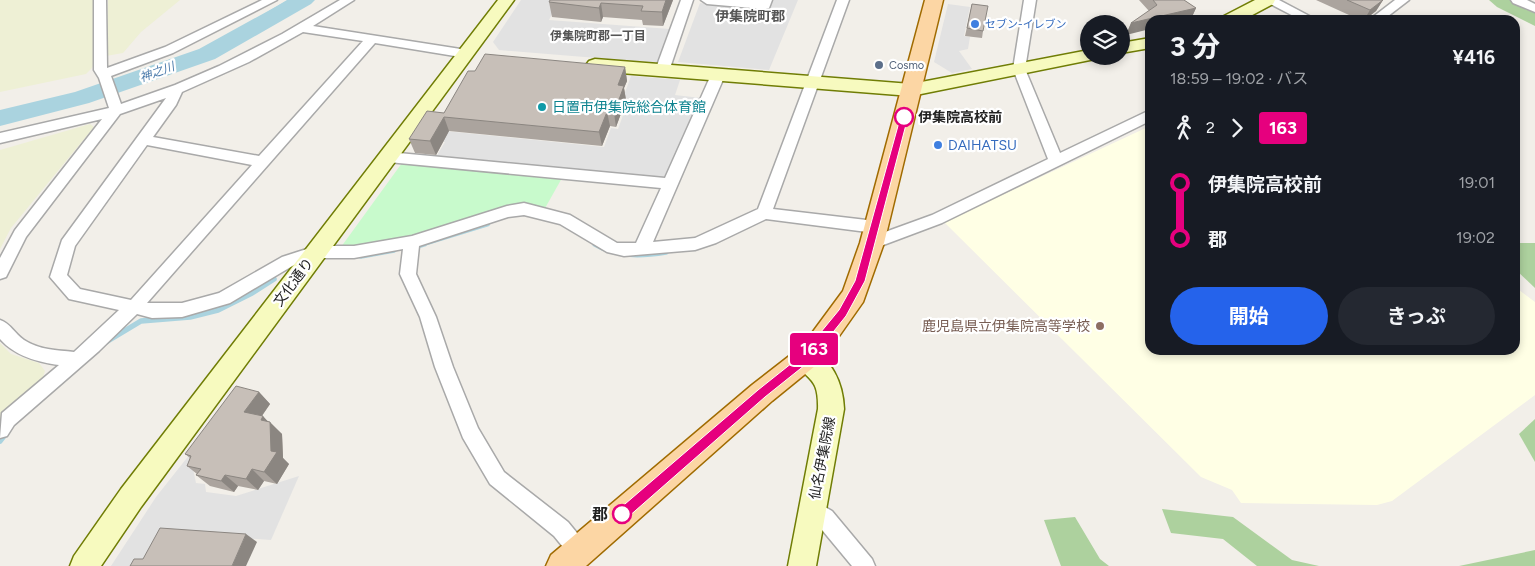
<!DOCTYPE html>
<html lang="ja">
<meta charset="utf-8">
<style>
:root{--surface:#171b24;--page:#242831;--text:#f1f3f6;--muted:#9ea1a6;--accent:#2563eb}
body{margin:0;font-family:Figtree,"Noto Sans JP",sans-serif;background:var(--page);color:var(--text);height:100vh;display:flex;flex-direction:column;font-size:19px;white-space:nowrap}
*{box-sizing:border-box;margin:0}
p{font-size:16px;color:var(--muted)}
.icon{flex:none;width:28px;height:28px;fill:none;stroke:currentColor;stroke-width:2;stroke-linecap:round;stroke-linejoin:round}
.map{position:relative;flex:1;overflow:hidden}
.panel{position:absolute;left:1145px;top:15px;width:375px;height:340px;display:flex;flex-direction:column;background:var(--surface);border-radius:15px;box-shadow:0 2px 8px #0003}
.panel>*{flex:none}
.badge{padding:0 10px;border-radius:4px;font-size:18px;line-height:32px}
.fabs{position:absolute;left:1080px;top:15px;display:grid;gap:10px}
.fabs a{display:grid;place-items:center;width:50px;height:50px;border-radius:50%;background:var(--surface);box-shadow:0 2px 8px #0003;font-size:25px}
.map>.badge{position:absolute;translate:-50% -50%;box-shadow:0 0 0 2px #fff}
.legs{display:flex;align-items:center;gap:8px;height:55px;padding:0 25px;font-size:16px}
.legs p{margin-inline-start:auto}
.head{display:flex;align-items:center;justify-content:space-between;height:85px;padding:0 25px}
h1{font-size:28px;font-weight:700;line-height:38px}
.button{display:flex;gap:10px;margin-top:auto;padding:10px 25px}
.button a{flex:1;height:58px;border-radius:30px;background:var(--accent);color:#fff;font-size:20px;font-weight:700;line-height:58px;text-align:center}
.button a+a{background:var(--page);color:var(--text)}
ul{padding:0 25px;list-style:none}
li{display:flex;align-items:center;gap:18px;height:55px;font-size:19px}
li i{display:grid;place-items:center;width:8px;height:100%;margin:0 6px;background:currentColor}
li i::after{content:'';width:12px;height:12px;margin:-6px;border:4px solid;border-radius:50%;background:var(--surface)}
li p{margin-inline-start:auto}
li:first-child i{background:linear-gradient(#0000 50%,currentColor 0)}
li:last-child i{background:linear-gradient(currentColor 50%,#0000 0)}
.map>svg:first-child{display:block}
</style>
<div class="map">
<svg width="1535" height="566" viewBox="0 0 1535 566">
<rect width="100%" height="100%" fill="#f2efe9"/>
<!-- education -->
<polygon fill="#ffffe5" points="1150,126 1150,350 1515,350 1515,287 1535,302 1535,395 1392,501 1377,505 1241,503 1232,490 1201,477 944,222"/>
<!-- farmland -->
<g fill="#eef0d5">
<polygon points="0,0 96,0 95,59 92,68 86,74 0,92"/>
<polygon points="108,0 180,0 141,32 123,53 106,56"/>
<polygon points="90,124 94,127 11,228 0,249 0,150"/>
<polygon points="0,343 11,354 39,363 45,371 42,380 0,422"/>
</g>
<!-- forest -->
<g fill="#add19e">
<polygon points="1489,0 1514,0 1535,9 1535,26 1497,7"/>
<polygon points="1515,243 1535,243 1535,288 1515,269"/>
<polygon points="1535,419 1535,462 1519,434"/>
<polygon points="1162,509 1233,517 1292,560 1319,566 1257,566 1223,539 1171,533"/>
<polygon points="1075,517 1100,559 1109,566 1061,566 1044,520"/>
<polygon points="1535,550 1535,566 1459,566"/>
</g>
<!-- park -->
<polygon fill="#c8facc" points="402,163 562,178 544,210 526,205 444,231 363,248 341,247"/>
<!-- parking -->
<g fill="#e2e2e2">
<polygon points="521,0 559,0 549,20 670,29 658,63 499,50 493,42"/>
<polygon points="773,0 798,0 769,70 678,62 700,3 770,8"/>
<polygon points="948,4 970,7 964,36 970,37 968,49 959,51 972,69 952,73 934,62"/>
<polygon points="631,76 680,80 675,95 701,98 667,175 661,178 436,157 445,142 420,140 435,130 604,147 611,128 618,129 629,99 623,98"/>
<polygon points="190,454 196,483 205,484 206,492 236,496 299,476 271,540 168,533 143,566 111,566 156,497"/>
</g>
<!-- water -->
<polygon fill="#aad3df" points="287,0 309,0 219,41"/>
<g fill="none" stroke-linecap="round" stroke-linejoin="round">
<!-- stream-far1 -->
<g stroke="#aad3df" stroke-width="4.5">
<polyline points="595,244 597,245"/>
<polyline points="420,245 488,224"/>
</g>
<!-- stream -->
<g stroke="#aad3df" stroke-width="5.5">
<path d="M595 244C618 257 641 256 666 252"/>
<polyline points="415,247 424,244"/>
<polyline points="361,256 394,250"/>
<polyline points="106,342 141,321 190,317 218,310 252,293 274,279"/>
<polyline points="0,441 7,432"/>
</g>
<!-- river -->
<polygon fill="#aad3df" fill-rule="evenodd" points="288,0 315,0 311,4 215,59 89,103 0,126 0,110 75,92 199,49"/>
<defs>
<g id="street">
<path d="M94 0H106L107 68 165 47 262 0H277L173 53 111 76 121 104 175 85 219 66 282 34 340 0H354L313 26 467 50 473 54 467 58 375 43 147 303H182L219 293 282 257 316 246H354L412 236 507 206 524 203 570 215 617 243H636L661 188 388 162 383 161 381 157 383 153 388 152 665 178 711 75 718 71 725 75 653 242 695 238 758 209 837 0H849L773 209 875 221 880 223 883 227 880 231 875 233 766 219 716 243 695 250 624 256 607 252 560 224 524 215 508 217 419 246 416 274 436 317 453 367 478 428 504 472 568 522 586 544 589 551 586 558 579 561 572 558 554 536 490 484 463 438 435 367 420 317 400 274 403 249 354 258H316L294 265 230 303 182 317 152 318 137 314 99 351 14 425 7 436 0 438 2 413 59 365C37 362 15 356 0 339V320C10 323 15 334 24 340 39 350 57 350 74 352L119 310 69 299 50 277 62 240 166 98 120 114 26 237 6 277 0 279V258L15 230 102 119 0 143V133L109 108 99 78 94 70ZM303 32 363 41 259 156 153 137 176 105 182 92 249 62ZM147 145 252 165 131 300 80 289 67 275 75 246Z"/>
<polygon points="681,0 693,0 669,71 667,74 657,74 655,71"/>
<polygon points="701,0 772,0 769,8 765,9 707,4"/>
<polygon points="1024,0 1036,0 1025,69 1060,153 1150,110 1150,121 942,223 878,247 872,249 866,247 864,243 866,239 932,215 1048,159 1013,69"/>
<polygon points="1263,0 1279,0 1317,20 1301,20"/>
<polygon points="1395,0 1409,0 1383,20 1369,20"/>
<polygon points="1511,0 1527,0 1535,4 1535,12 1513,3"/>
<polygon points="813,500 832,511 872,559 875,566 852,566 818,525 806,516 803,509 806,502"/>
</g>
<g id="secondary">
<polygon points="498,0 514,0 141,507 101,566 70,566 74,556 121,489"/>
<polygon points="1255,0 1275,0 1273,4 1243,20 1222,20 1224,16"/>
<polygon points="1150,38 1150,48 1121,53 1121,43"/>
<polygon points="1089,50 1089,56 1097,56 1095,59 911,96 595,71 589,69 586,65 589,61 595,59 911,84"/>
<path d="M806 348C832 357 843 383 844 409L816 566H788L818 409C819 374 806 383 794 358L797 351Z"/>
</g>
<polygon id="primary" points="925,0 943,0 884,243 863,302 830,349 815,366 772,401 586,566 546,566 551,555 752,385 797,350 812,333 843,291 860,243"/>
</defs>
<!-- street casing -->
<use href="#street" stroke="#a9a9a9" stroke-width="3"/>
<!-- secondary casing -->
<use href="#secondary" stroke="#707d05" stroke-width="3"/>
<!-- primary casing -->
<use href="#primary" stroke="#a06b00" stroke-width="3"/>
<!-- street -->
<use href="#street" fill="#fff" fill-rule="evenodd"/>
<!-- secondary -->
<use href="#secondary" fill="#f7fabf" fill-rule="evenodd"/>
<!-- primary -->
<use href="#primary" fill="#fcd6a4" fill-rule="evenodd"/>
</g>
<!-- wall -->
<g fill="#aba49e">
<polygon points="673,0 663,26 643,25 642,20 603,17 601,22 552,17 549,2"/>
<polygon points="1139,0 1184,0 1196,8 1191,19 1150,20 1126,35 1131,23 1149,11"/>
<polygon points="1316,0 1383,0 1376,11 1365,20 1360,20"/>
<polygon points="972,4 983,31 982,38 965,36"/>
<polygon points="625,67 627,81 624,88 626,100 616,127 610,126 602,146 449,131 436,155 415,153 409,139 444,113 475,71"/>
<polygon points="259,392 270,404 262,416 282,434 283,458 289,464 277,484 264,481 258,490 238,486 234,492 210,486 196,475 197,474 187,466 190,458 185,454"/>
</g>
<!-- shaded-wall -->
<g fill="#8b8681">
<polygon points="666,0 673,0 663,26 662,12"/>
<polygon points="1383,0 1376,11 1364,20 1370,10"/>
<polygon points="601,3 603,17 601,22 599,8"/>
<polygon points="1196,8 1191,19 1150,20 1150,29 1126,35 1131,23"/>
<polygon points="625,67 627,81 624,88 626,100 616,127 614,113 618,85"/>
<polygon points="607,112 610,126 602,146 599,132"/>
<polygon points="444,117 449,131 436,155 430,141"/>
<polygon points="259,392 270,404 256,424 244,412"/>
<polygon points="263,416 270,424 270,422 282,434 283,458 289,464 277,484 264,472 271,451 261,420"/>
<polygon points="252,469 264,481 258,490 246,479"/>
<polygon points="225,475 238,486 234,492 221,481"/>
<polygon points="246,534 257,542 246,566 232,566"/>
</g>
<!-- building -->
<g fill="#c7bfb8" stroke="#8b8681">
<polygon points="550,0 666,0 662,12 641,11 643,6 601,3 599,8 549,2"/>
<polygon points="1153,0 1184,0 1196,8 1131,23 1157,5"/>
<polygon points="1347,0 1383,0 1370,10"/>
<polygon points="972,4 988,6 983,31 967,28"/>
<polygon points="485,54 625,67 618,85 624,86 614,113 607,112 599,132 444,117 430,141 409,139 427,111 444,113 468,71 475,71"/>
<polygon points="236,386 259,392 244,412 263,416 261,420 270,422 271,451 277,452 264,472 252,469 246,479 225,475 221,481 196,475 201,469 187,466 191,456 185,454"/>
<polygon points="160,528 246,534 232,566 130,566 134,559 143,559"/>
</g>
<!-- line-1 -->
<polygon fill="#e6007e" stroke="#fff" points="901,115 907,115 908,117 865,281 846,316 810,361 765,397 627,518 622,519 618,518 616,514 618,510 758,390 802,355 839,310 855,281"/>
<!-- markers -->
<g fill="#3f7fe0" stroke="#fff" stroke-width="2">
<circle cx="975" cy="24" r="5"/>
<circle cx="938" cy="145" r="5"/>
</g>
<circle fill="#5c6f8a" stroke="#fff" stroke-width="2" cx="879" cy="65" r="5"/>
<circle fill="#0f9aa8" stroke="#fff" stroke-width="2" cx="542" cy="107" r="5"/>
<g fill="#fff" stroke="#e6007e" stroke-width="2.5">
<circle cx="904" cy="117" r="9"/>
<circle cx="622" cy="514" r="9"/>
</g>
<circle fill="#8d6e63" stroke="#fff" stroke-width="2" cx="1100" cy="326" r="5"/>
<g text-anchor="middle" stroke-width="4.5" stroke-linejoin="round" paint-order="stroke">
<!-- far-shop labels -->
<g font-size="11" fill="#366cbe" stroke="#fff" text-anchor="start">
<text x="985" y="28">セブン-イレブン</text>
</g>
<!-- far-service labels -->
<g font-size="11" fill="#4e5e75" stroke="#fff" text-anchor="start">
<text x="889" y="69">Cosmo</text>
</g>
<!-- far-neighbourhood labels -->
<g font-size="12" font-weight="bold" fill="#555" stroke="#fff">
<text x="598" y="40">伊集院町郡一丁目</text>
</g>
<!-- far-water labels -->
<g font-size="12" font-style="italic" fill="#4a7aab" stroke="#fff">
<text transform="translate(157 72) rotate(-20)" y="4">神之川</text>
</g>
<!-- far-quarter labels -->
<g font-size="14" font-weight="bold" fill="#555" stroke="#fff">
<text x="750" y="21">伊集院町郡</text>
</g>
<!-- culture labels -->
<g font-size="14" fill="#0d838f" stroke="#fff" text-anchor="start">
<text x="552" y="112">日置市伊集院総合体育館</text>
</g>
<!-- stop labels -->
<g font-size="14" font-weight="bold" fill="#222" stroke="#fff" text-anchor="start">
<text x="918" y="122">伊集院高校前</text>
</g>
<!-- shop labels -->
<g font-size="14" fill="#366cbe" stroke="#fff" text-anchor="start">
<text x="948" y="150">DAIHATSU</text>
</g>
<!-- street labels -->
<g font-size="14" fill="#222" stroke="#fff">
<text transform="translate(293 282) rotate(-53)" y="5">文化通り</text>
<text transform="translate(822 458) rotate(-79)" y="5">仙名伊集院線</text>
</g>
<!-- education labels -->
<g font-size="14" fill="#785e54" stroke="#fff" text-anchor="end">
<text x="1090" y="331">鹿児島県立伊集院高等学校</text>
</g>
<!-- near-stop labels -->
<g font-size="16" font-weight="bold" fill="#222" stroke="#fff" text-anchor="end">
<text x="608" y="520">郡</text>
</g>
</g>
</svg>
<div class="fabs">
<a><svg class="icon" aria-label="layers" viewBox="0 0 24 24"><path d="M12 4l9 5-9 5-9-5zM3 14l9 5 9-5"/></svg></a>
</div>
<b class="badge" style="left:814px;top:349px;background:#e6007e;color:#fff">163</b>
<section class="panel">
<div class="head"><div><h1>3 分</h1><p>18:59 – 19:02 · バス</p></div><b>¥416</b></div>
<div class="legs"><svg class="icon" aria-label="walk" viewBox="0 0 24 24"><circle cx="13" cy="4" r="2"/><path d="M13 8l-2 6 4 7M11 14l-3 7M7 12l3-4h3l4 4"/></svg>2<svg class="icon" aria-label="forward" viewBox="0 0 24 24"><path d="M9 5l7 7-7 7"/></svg><b class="badge" style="background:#e6007e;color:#fff">163</b></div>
<ul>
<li><i style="color:#e6007e"></i><b>伊集院高校前</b><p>19:01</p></li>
<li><i style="color:#e6007e"></i><b>郡</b><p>19:02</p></li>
</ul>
<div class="button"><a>開始</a><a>きっぷ</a></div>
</section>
</div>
